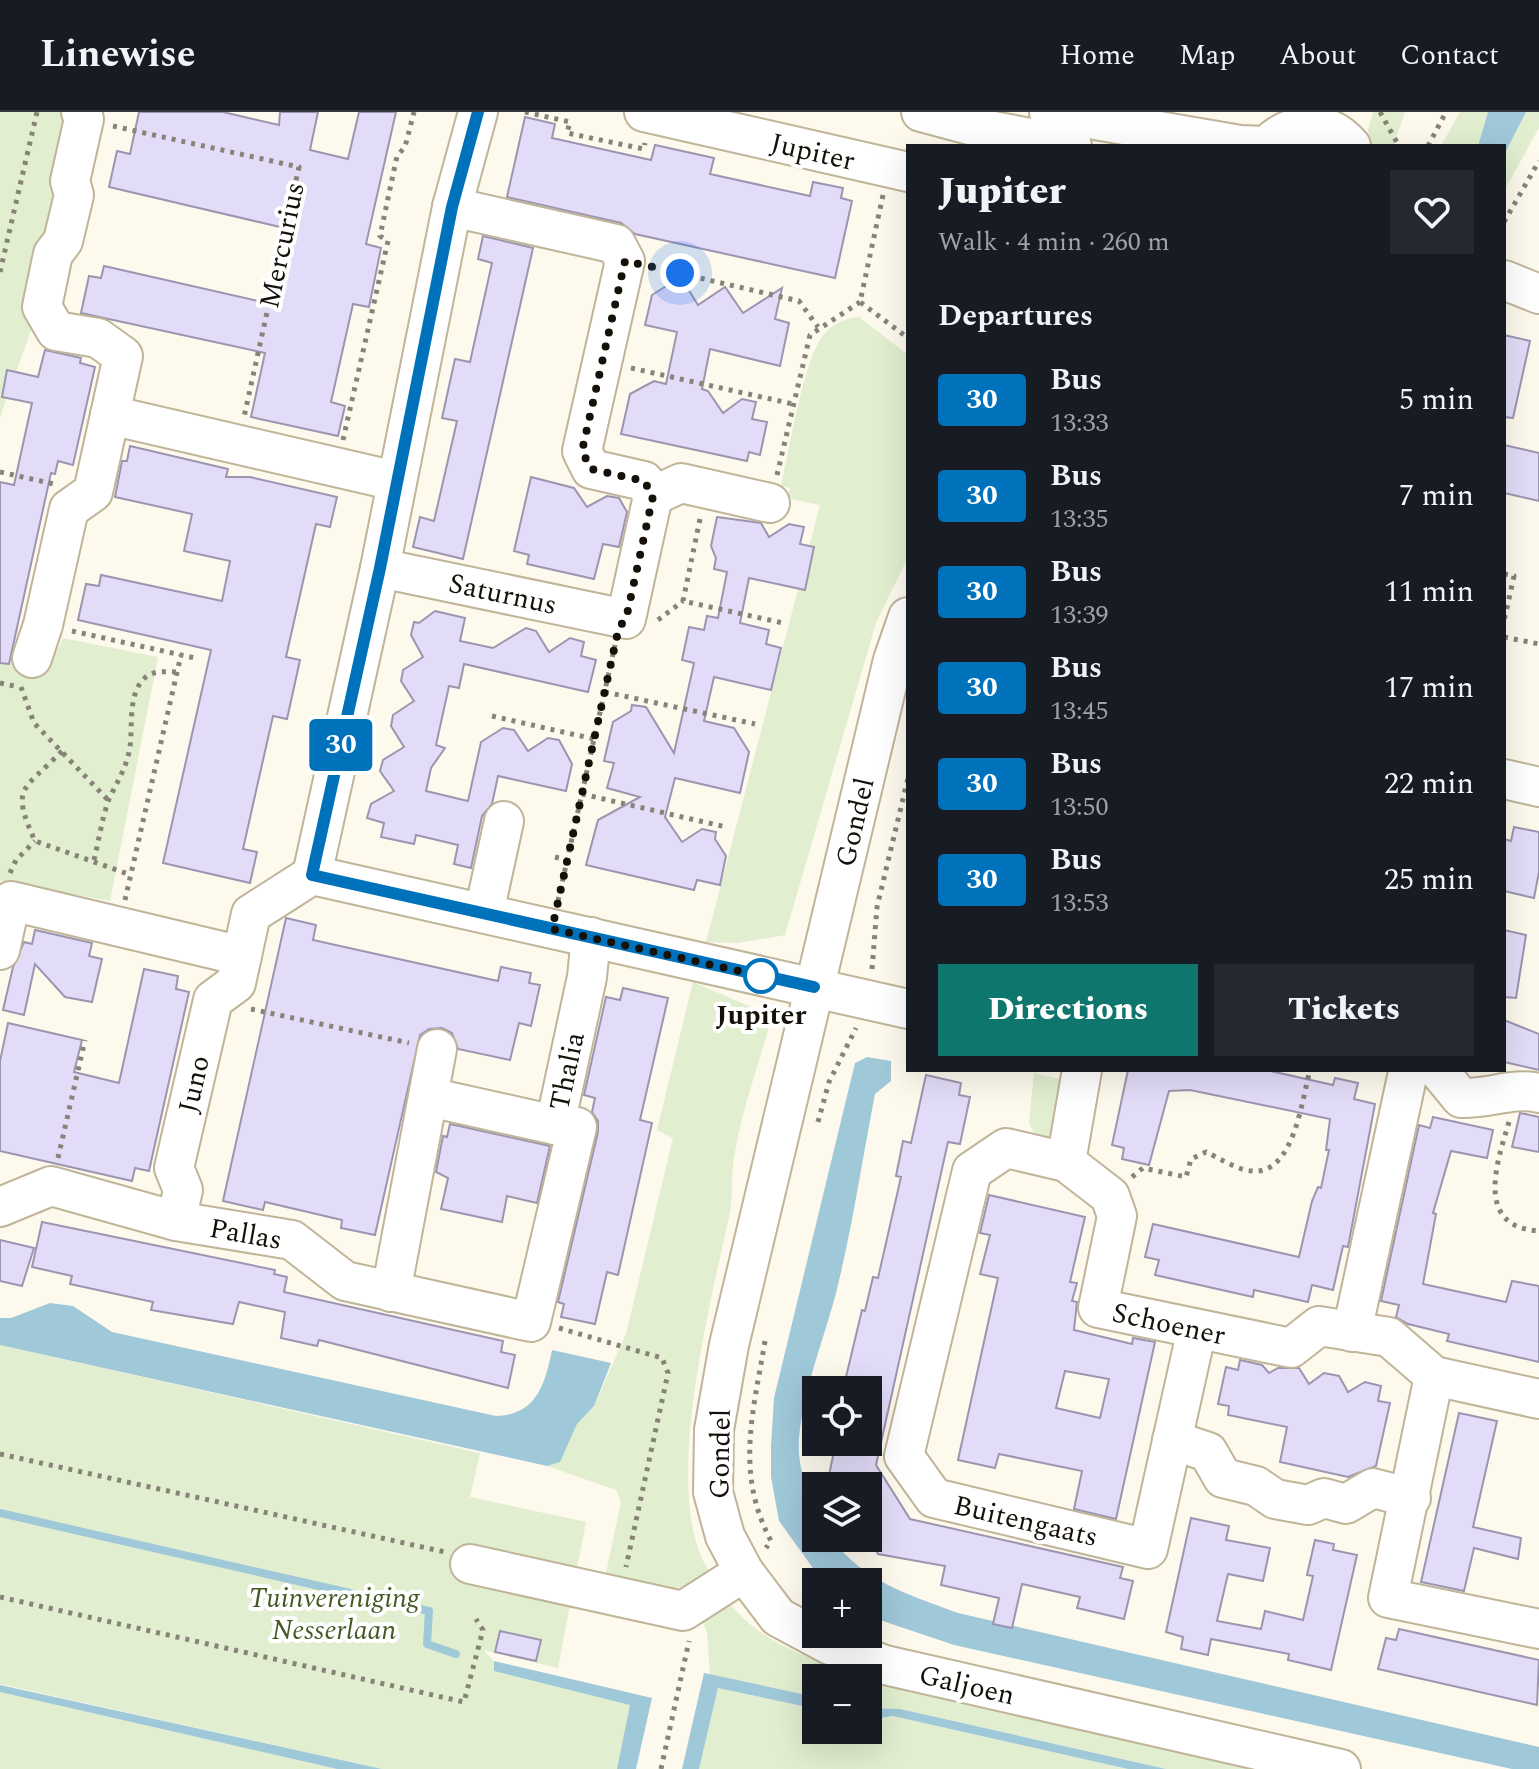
<!DOCTYPE html>
<meta charset="utf-8">
<style>
:root{--surface:#171b24;--page:#242831;--text:#f1f3f6;--muted:#9ea1a6;--line:#363941;--accent:#0f766e}
body{margin:0;font-family:Spectral,serif;background:var(--page);color:var(--text);height:100vh;display:flex;flex-direction:column;font-size:30px;white-space:nowrap}
*{box-sizing:border-box;margin:0}
p{font-size:26px;color:var(--muted)}
.icon{flex:none;width:44px;height:44px;fill:none;stroke:currentColor;stroke-width:2;stroke-linecap:round;stroke-linejoin:round}
.map{position:relative;flex:1;overflow:hidden}
.panel{position:absolute;left:906px;top:32px;width:600px;height:928px;display:flex;flex-direction:column;background:var(--surface);border-radius:0px;box-shadow:0 8px 32px #0002}
.panel>*{flex:none}
.badge{padding:0 16px;border-radius:6px;font-size:28px;line-height:52px}
.fabs{position:absolute;left:802px;top:1264px;display:grid;gap:16px}
.fabs a{display:grid;place-items:center;width:80px;height:80px;border-radius:0px;background:var(--surface);box-shadow:0 8px 32px #0002;font-size:40px}
.you{position:absolute;width:40px;height:40px;margin:-20px;border:6px solid #fff;border-radius:50%;background:#1a73e8;box-shadow:0 0 0 12px #1a73e833}
.map>.badge{position:absolute;translate:-50% -50%;box-shadow:0 0 0 4px #fff}
h2{padding:0 32px;font-size:30px;line-height:72px}
.round{display:grid;place-items:center;flex:none;width:84px;height:84px;border-radius:0px;background:var(--page)}
.head{display:flex;align-items:center;justify-content:space-between;height:136px;padding:0 32px}
h1{font-size:38px;font-weight:800;line-height:60px}
.primary-button{display:flex;gap:16px;margin-top:auto;padding:16px 32px}
.primary-button a{flex:1;height:92px;border-radius:0px;background:var(--accent);color:#fff;font-size:32px;font-weight:800;line-height:92px;text-align:center}
.primary-button a+a{background:var(--page);color:var(--text)}
ul{padding:0;list-style:none}
li{display:flex;align-items:center;gap:24px;height:96px;padding:0 32px}
li div{flex:1}
li b{display:block;font-size:30px}
li em{font-style:normal}
li .badge{min-width:88px;font-weight:700;text-align:center}
header{display:flex;align-items:center;gap:48px;box-sizing:border-box;height:112px;padding:0 40px;background:var(--surface);border-bottom:2px solid var(--line)}
header strong{font-size:38px}
nav{display:flex;gap:44px;margin-inline-start:auto;font-size:28px}
.map>svg:first-child{display:block}
</style>
<header>
<strong>Linewise</strong>
<nav><a>Home</a><a>Map</a><a>About</a><a>Contact</a></nav>
</header>
<div class="map">
<svg width="1539" height="1657" viewBox="0 0 1539 1657">
<rect width="100%" height="100%" fill="#fef9ed"/>
<!-- green -->
<g fill="#e1eecf">
<polygon points="0,0 69,0 34,210 0,305"/>
<polygon points="1373,0 1405,0 1393,34 1371,34 1368,18"/>
<polygon points="1460,0 1488,0 1478,34 1441,34"/>
<polygon points="1526,0 1539,0 1539,16 1504,79 1504,43"/>
<path d="M859 205 908 243V445L876 511 785 823 738 831 706 830 820 393 788 386 790 376 781 374C789 341 804 241 826 220 834 211 847 206 859 205Z"/>
<polygon points="63,526 158,545 110,789 0,769 0,533 35,553 51,551"/>
<path d="M693 870 772 904C760 950 741 998 734 1046 731 1064 733 1082 730 1100 712 1187 659 1383 709 1459 671 1489 648 1476 605 1466L621 1390 616 1378 547 1354 560 1349 577 1312 594 1294 626 1222 673 1026 657 1018Z"/>
<polygon points="1034,961 1065,968 1051,1022 1039,1030 1029,1011"/>
<polygon points="0,1233 480,1341 470,1385 586,1410 558,1556 483,1538 494,1549 494,1559 631,1593 617,1657 382,1657 0,1572"/>
<path d="M729 1490C760 1532 817 1549 864 1566H816V1585L710 1563 707 1520 699 1502Z"/>
<polygon points="868,1567 882,1572 1267,1657 1166,1657 900,1597 868,1596"/>
<polygon points="718,1576 816,1597 816,1618 868,1618 868,1608 893,1604 1128,1657 699,1657"/>
<polygon points="0,1580 337,1657 0,1657"/>
</g>
<!-- water -->
<g fill="#9fc8d9">
<polygon points="1488,0 1526,0 1504,43 1504,34 1478,34"/>
<path d="M867 945 891 949V969L875 982C862 1049 852 1118 835 1185 822 1232 804 1277 799 1326 796 1363 816 1391 816 1426H831C863 1469 909 1483 958 1501L1539 1635V1657H1512L954 1533 868 1504V1470H823L779 1409 771 1365V1334L774 1286 855 951Z"/>
<path d="M50 1191 73 1194 112 1220 496 1304C536 1303 545 1273 552 1238L611 1251 594 1294 577 1312 560 1350 547 1354 0 1233V1206H11Z"/>
<polygon points="494,1549 652,1586 636,1657 617,1657 630,1593 494,1559"/>
<polygon points="704,1561 816,1585 816,1597 718,1576 699,1657 682,1657"/>
<polygon points="0,1573 382,1657 337,1657 0,1580"/>
<polygon points="868,1596 900,1597 1166,1657 1128,1657 893,1604 868,1608"/>
</g>
<g fill="none" stroke-linecap="round" stroke-linejoin="round">
<!-- stream -->
<polyline stroke="#9fc8d9" stroke-width="8" points="0,1401 429,1499 427,1532 456,1542"/>
</g>
<!-- building -->
<g fill="#e3dcf8" stroke="#9c95b0" stroke-width="2" fill-rule="evenodd">
<polygon points="139,0 223,0 279,13 280,0 318,0 310,38 348,47 359,0 396,0 366,132 381,136 369,195 353,192 331,290 345,294 338,324 251,305 265,241 81,201 89,164 101,166 104,154 276,193 293,118 109,75 117,39 130,42"/>
<polygon points="525,5 555,12 552,26 651,48 655,33 714,46 710,62 810,84 813,70 843,76 841,86 852,89 835,166 635,122 621,111 507,85"/>
<polygon points="483,124 533,136 463,447 413,435 420,405 434,409 457,309 442,306 455,247 470,250 492,151 478,147"/>
<polygon points="674,169 685,172 698,193 725,175 743,201 782,176 775,207 789,211 780,254 710,237 702,277 708,279 723,301 742,287 756,290 752,307 767,310 760,343 749,340 747,349 621,322 630,282 654,269 666,272 677,220 645,213 652,183"/>
<polygon points="1504,223 1530,229 1513,306 1504,305"/>
<polygon points="45,238 81,246 80,251 95,255 73,353 58,349 55,362 51,361 9,552 0,551 0,370 14,373 32,291 2,285 7,258 38,265"/>
<polygon points="1504,333 1539,341 1539,389 1504,381"/>
<polygon points="130,334 228,357 226,365 250,365 337,385 330,415 316,412 286,545 300,548 287,607 273,604 254,688 243,737 257,740 250,771 163,751 211,538 78,508 86,472 99,474 101,463 222,489 230,449 184,439 192,402 115,385 122,349 127,349"/>
<polygon points="531,365 574,376 587,395 607,384 619,386 627,400 619,435 603,432 594,467 527,452 529,443 514,439"/>
<polygon points="717,405 761,411 769,425 789,412 804,415 800,432 814,435 805,478 749,466 740,511 769,518 766,532 781,536 771,578 714,565 704,609 734,616 749,640 740,681 675,666 665,705 682,730 702,717 716,720 715,727 726,744 720,773 697,768 694,778 586,753 598,708 640,685 607,676 614,651 604,649 613,610 631,599 632,593 646,595 674,641 694,551 682,548 689,515 704,518 707,504 718,506 727,460 714,457 716,446 711,434"/>
<polygon points="435,499 465,506 460,529 493,536 526,516 536,519 549,540 570,526 584,530 581,544 596,548 588,580 464,552 459,576 449,574 436,633 445,636 431,656 426,679 468,689 481,630 503,616 514,618 528,639 548,626 559,628 572,652 566,679 498,664 492,692 482,704 471,756 454,752 458,733 416,723 414,732 381,725 384,711 367,706 371,692 394,679 380,659 383,648 404,635 391,614 393,603 414,589 401,569 403,558 423,545 411,523 414,510 419,511"/>
<polygon points="1514,715 1539,720 1539,760 1534,786 1504,779 1504,727 1511,729"/>
<polygon points="286,806 316,813 313,828 498,869 501,855 531,861 529,871 540,873 531,914 519,911 510,948 458,937 452,921 442,916 429,917 420,923 375,1123 341,1116 342,1108 265,1090 263,1098 223,1089"/>
<polygon points="35,818 92,831 89,844 102,847 92,890 65,885 35,852 24,903 3,898 13,855 24,830 32,832"/>
<polygon points="1504,818 1526,823 1516,886 1504,885"/>
<polygon points="144,857 178,864 176,877 189,880 149,1059 135,1056 132,1069 0,1039 0,949 8,911 82,928 74,960 119,971"/>
<polygon points="623,876 668,886 640,1008 652,1011 618,1163 607,1160 595,1212 561,1205 564,1192 558,1190 598,1020 598,1009 592,1000 595,986 584,983 606,885 620,888"/>
<polygon points="1504,908 1539,922 1539,958 1504,950"/>
<polygon points="1128,958 1266,958 1333,973 1335,966 1358,971 1354,987 1375,992 1348,1135 1343,1134 1333,1178 1312,1173 1308,1190 1254,1178 1253,1185 1155,1163 1159,1148 1145,1145 1153,1112 1299,1145 1312,1089 1318,1075 1321,1076 1329,1038 1326,1038 1330,1007 1190,978 1169,979 1149,1053 1122,1047 1124,1036 1112,1033"/>
<polygon points="926,963 961,971 959,983 970,985 960,1032 948,1030 876,1353 910,1407 1123,1455 1120,1466 1133,1469 1124,1507 1077,1496 1080,1485 1022,1472 1012,1516 993,1512 999,1486 941,1473 945,1454 878,1442 868,1426 868,1374 835,1374 829,1363 836,1330 868,1330 868,1278 854,1278 856,1267 846,1265 862,1198 865,1199 873,1165 878,1166 901,1065 896,1064 903,1029 911,1031"/>
<polygon points="1520,1001 1539,1005 1539,1040 1512,1035"/>
<polygon points="1433,1005 1493,1018 1487,1046 1451,1039 1433,1101 1436,1102 1423,1172 1506,1190 1512,1169 1539,1174 1539,1250 1447,1229 1449,1222 1408,1212 1396,1205 1399,1193 1381,1189 1419,1013 1430,1016"/>
<polygon points="450,1012 550,1034 537,1091 507,1084 502,1110 441,1097 448,1066 436,1060 443,1024 447,1025"/>
<path d="M989 1083 1085 1105 1070 1170 1077 1171 1072 1189 1077 1190 1074 1218 1132 1232 1133 1226 1155 1230 1116 1407 1074 1397 1082 1359 999 1342 995 1356 958 1348 998 1166 980 1162 990 1123 980 1121ZM1065 1259 1109 1267 1100 1306 1056 1296Z"/>
<polygon points="42,1110 275,1158 274,1162 287,1165 284,1180 503,1229 501,1240 515,1243 508,1276 319,1228 317,1234 281,1226 285,1200 239,1190 233,1212 151,1198 153,1190 70,1172 72,1164 32,1155"/>
<polygon points="0,1128 34,1136 22,1174 0,1169"/>
<polygon points="1240,1248 1262,1253 1269,1261 1278,1256 1299,1256 1309,1272 1324,1261 1339,1264 1348,1280 1365,1270 1381,1274 1378,1289 1390,1291 1376,1354 1348,1365 1280,1350 1287,1315 1228,1303 1229,1294 1218,1292 1226,1255 1238,1258"/>
<polygon points="1459,1301 1497,1309 1473,1415 1521,1426 1518,1447 1474,1436 1464,1479 1421,1470"/>
<polygon points="1191,1406 1229,1414 1226,1428 1270,1436 1263,1469 1228,1462 1217,1509 1261,1517 1265,1499 1303,1508 1313,1464 1307,1463 1315,1428 1334,1432 1333,1438 1357,1443 1331,1558 1288,1548 1289,1542 1211,1527 1208,1543 1181,1537 1183,1525 1166,1520"/>
<polygon points="1399,1517 1539,1548 1537,1593 1378,1557 1386,1526 1396,1528"/>
<polygon points="500,1519 541,1528 536,1549 495,1540"/>
</g>
<g fill="none" stroke-linecap="round" stroke-linejoin="round">
<defs>
<g id="minor">
<polyline points="644,0 908,60"/>
<polyline points="921,0 988,18 1072,34"/>
<polyline points="1049,0 1240,33 1266,34"/>
<path d="M1266 34C1292 9 1326 5 1351 34"/>
<polyline points="1504,168 1539,182"/>
<polyline points="110,303 396,369"/>
<polyline points="653,384 681,371 770,391"/>
<polyline points="380,456 626,507 653,384 644,369 591,357 582,339 625,149 616,132 452,95"/>
<polyline points="908,505 893,548 729,1233 714,1318 713,1380 725,1424 744,1460 778,1505 830,1533 885,1553 1341,1657"/>
<polyline points="32,546 43,513 69,397 93,380 123,244 98,226 56,219 42,195 53,142 63,129 74,83 70,69 84,7 81,0"/>
<polyline points="1504,667 1539,675"/>
<polyline points="312,763 908,897"/>
<polyline points="484,801 504,709"/>
<polyline points="0,838 11,789 242,844"/>
<polyline points="1082,958 1066,1050 1110,1084 1117,1104 1098,1196 1291,1236 1319,1214 1389,1225 1434,1264 1539,1287"/>
<path d="M1438 958 1461 986C1489 987 1512 975 1539 981"/>
<polyline points="429,985 555,1013 587,865 591,825"/>
<polyline points="1066,1050 1006,1036 972,1059 904,1344 934,1386 1148,1437 1197,1217"/>
<polyline points="0,1095 51,1074 176,1109 292,1128 345,1169 531,1210 577,1015 555,1013"/>
<polyline points="176,1109 183,1078 174,1056 213,888 236,871 251,802 312,763 380,456 452,95 478,0"/>
<polyline points="391,1180 437,937"/>
<polyline points="1352,1220 1407,965"/>
<polyline points="1434,1264 1388,1486 1539,1517"/>
<polyline points="1172,1328 1208,1340 1223,1366 1256,1374 1275,1387 1308,1393 1324,1386 1346,1392 1373,1376 1411,1386"/>
<polyline points="470,1452 683,1499 744,1460"/>
</g>
</defs>
<!-- minor casing -->
<use href="#minor" stroke="#c0b499" stroke-width="42"/>
<!-- path -->
<g stroke="#888379" stroke-width="5" stroke-dasharray="4 6" stroke-linecap="butt">
<polyline points="525,0 570,10 567,21 644,37 645,31"/>
<polyline points="1380,0 1399,34"/>
<polyline points="113,14 299,55 244,305"/>
<polyline points="1428,34 1446,0"/>
<polyline points="883,83 860,190 908,226"/>
<polyline points="1504,110 1539,49"/>
<polyline points="652,155 799,189 818,215"/>
<polyline points="0,160 37,0"/>
<polyline points="631,256 793,292"/>
<polyline points="343,328 388,129 380,124 397,44 405,35 414,0"/>
<polyline points="0,360 54,372"/>
<polyline points="777,363 810,223 860,190"/>
<polyline points="700,407 683,489 783,511"/>
<polyline points="1504,462 1514,464 1504,509"/>
<polyline points="658,508 683,489"/>
<polyline points="72,519 195,546"/>
<polyline points="1504,525 1539,532"/>
<polyline points="0,571 19,575"/>
<polyline points="21,575 34,611 109,689"/>
<polyline points="605,580 755,612"/>
<polyline points="492,604 594,627"/>
<path d="M62 639C23 679 10 674 35 729L131 763"/>
<polyline points="582,682 726,715"/>
<polyline points="555,745 567,748"/>
<path d="M94 748C99 728 102 706 109 687 117 670 127 655 130 635 133 614 127 579 147 564 156 558 168 560 178 560"/>
<polyline points="10,761 16,748 35,729"/>
<polyline points="125,788 181,543"/>
<polyline points="558,789 615,533"/>
<polyline points="872,857 877,795 908,666"/>
<polyline points="251,897 409,931"/>
<polyline points="818,1010 829,970 856,916"/>
<path d="M1509 1010C1496 1053 1475 1115 1539 1119"/>
<polyline points="58,1046 85,928"/>
<path d="M1132 1065 1143 1056 1186 1065 1191 1047 1206 1040C1219 1046 1237 1058 1252 1059 1294 1063 1302 987 1310 958"/>
<polyline points="559,1216 662,1246 668,1261 626,1455"/>
<path d="M765 1229C753 1301 735 1361 771 1429L766 1436"/>
<polyline points="0,1342 445,1440"/>
<polyline points="0,1485 464,1590 483,1518 476,1507"/>
<polyline points="661,1657 689,1529"/>
</g>
<!-- minor -->
<use href="#minor" stroke="#fff" stroke-width="38"/>
</g>
<g fill="none" stroke-linecap="round" stroke-linejoin="round">
<defs>
<polyline id="line" points="478,0 452,95 380,456 312,763 814,875"/>
</defs>
<!-- line casing -->
<use href="#line" stroke="#fff" stroke-width="18"/>
<!-- line -->
<use href="#line" stroke="#0072bc" stroke-width="12"/>
<!-- walk -->
<polyline stroke="#151108" stroke-width="8" stroke-dasharray="0 14.4" points="680,161 625,149 582,339 591,357 644,369 653,384 626,507 619,515 552,817 761,864"/>
</g>
<!-- markers -->
<circle fill="#fff" stroke="#0072bc" stroke-width="4" cx="761" cy="864" r="16"/>
<g text-anchor="middle" stroke-width="8" stroke-linejoin="round" paint-order="stroke">
<!-- street labels -->
<g font-size="28" fill="#151108" stroke="#fff">
<text transform="translate(813 39) rotate(13)" y="10">Jupiter</text>
<text transform="translate(281 133) rotate(-78)" y="10">Mercurius</text>
<text transform="translate(503 481) rotate(12)" y="10">Saturnus</text>
<text transform="translate(854 710) rotate(-77)" y="10">Gondel</text>
<text transform="translate(566 959) rotate(-78)" y="10">Thalia</text>
<text transform="translate(193 972) rotate(-77)" y="10">Juno</text>
<text transform="translate(246 1121) rotate(10)" y="10">Pallas</text>
<text transform="translate(1169 1211) rotate(12)" y="10">Schoener</text>
<text transform="translate(719 1342) rotate(-89)" y="10">Gondel</text>
<text transform="translate(1026 1408) rotate(13)" y="10">Buitengaats</text>
<text transform="translate(967 1572) rotate(13)" y="10">Galjoen</text>
</g>
<!-- stop labels -->
<g font-size="28" font-weight="bold" fill="#151108" stroke="#fff">
<text x="761" y="912">Jupiter</text>
</g>
<!-- park labels -->
<g font-size="28" font-style="italic" fill="#475a26" stroke="#fff">
<text x="334" y="1495">Tuinvereniging<tspan x="334" dy="32">Nesserlaan</tspan></text>
</g>
</g>
</svg>
<div class="fabs">
<a><svg class="icon" aria-label="locate" viewBox="0 0 24 24"><circle cx="12" cy="12" r="6"/><path d="M12 2v4M12 18v4M2 12h4M18 12h4"/></svg></a>
<a><svg class="icon" aria-label="layers" viewBox="0 0 24 24"><path d="M12 4l9 5-9 5-9-5zM3 14l9 5 9-5"/></svg></a>
<a>+</a>
<a>−</a>
</div>
<div class="you" style="left:680px;top:161px"></div>
<b class="badge" style="left:341px;top:633px;background:#0072bc;color:#fff">30</b>
<section class="panel">
<div class="head"><div><h1>Jupiter</h1><p>Walk · 4 min · 260 m</p></div><a class="round"><svg class="icon" aria-label="heart" viewBox="0 0 24 24"><path d="M12 20l-8-8c-3-5 5-10 8-4 3-6 11-1 8 4z"/></svg></a></div>
<h2>Departures</h2>
<ul>
<li><span class="badge" style="background:#0072bc;color:#fff">30</span><div><b>Bus</b><p>13:33</p></div><em>5 min</em></li>
<li><span class="badge" style="background:#0072bc;color:#fff">30</span><div><b>Bus</b><p>13:35</p></div><em>7 min</em></li>
<li><span class="badge" style="background:#0072bc;color:#fff">30</span><div><b>Bus</b><p>13:39</p></div><em>11 min</em></li>
<li><span class="badge" style="background:#0072bc;color:#fff">30</span><div><b>Bus</b><p>13:45</p></div><em>17 min</em></li>
<li><span class="badge" style="background:#0072bc;color:#fff">30</span><div><b>Bus</b><p>13:50</p></div><em>22 min</em></li>
<li><span class="badge" style="background:#0072bc;color:#fff">30</span><div><b>Bus</b><p>13:53</p></div><em>25 min</em></li>
</ul>
<div class="primary-button"><a>Directions</a><a>Tickets</a></div>
</section>
</div>
